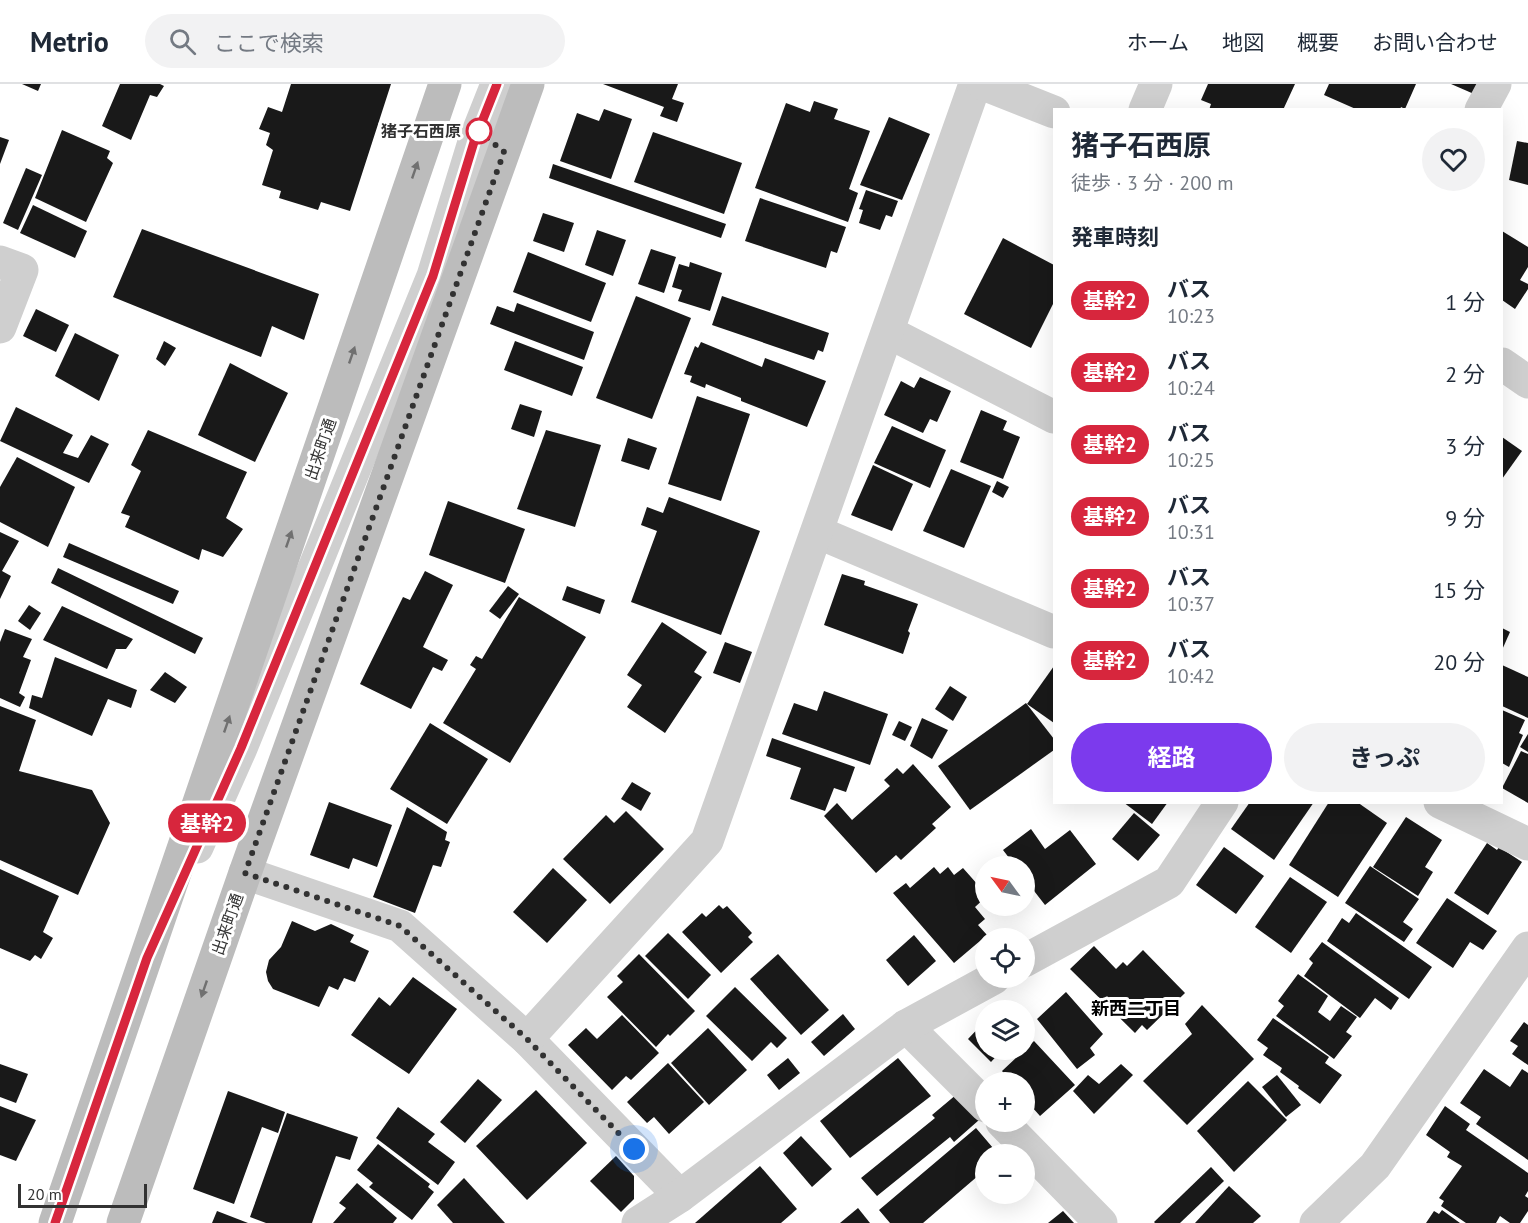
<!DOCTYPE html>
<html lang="ja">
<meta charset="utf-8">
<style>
:root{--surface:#fff;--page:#f2f2f3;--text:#1f2937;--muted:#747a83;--line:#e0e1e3;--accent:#7c3aed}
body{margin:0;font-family:"PT Sans","Noto Sans JP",sans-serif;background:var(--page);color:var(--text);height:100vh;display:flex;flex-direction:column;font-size:22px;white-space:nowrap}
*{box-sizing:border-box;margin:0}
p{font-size:20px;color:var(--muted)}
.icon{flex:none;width:33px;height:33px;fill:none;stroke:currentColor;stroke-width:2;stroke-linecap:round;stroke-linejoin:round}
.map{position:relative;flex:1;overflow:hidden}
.panel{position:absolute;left:1053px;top:24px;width:450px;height:696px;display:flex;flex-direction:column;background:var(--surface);border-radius:0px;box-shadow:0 6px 24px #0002}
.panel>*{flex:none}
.badge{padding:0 12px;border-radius:20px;font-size:21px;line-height:39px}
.needle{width:39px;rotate:303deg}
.buttons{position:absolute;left:975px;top:772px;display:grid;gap:12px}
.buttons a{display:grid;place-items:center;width:60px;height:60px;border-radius:50%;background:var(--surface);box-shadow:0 6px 24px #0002;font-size:30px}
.scale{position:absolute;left:18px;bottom:15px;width:129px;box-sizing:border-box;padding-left:6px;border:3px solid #323232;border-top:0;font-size:16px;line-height:21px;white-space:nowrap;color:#323232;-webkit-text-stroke:4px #fff;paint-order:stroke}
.you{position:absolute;width:30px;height:30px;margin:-15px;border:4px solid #fff;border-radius:50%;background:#1a73e8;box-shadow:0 0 0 9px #1a73e833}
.map>.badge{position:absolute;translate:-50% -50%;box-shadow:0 0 0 3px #fff}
h2{padding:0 18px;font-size:22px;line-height:54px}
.round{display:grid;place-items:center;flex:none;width:63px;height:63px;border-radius:32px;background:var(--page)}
.head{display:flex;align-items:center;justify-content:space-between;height:102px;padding:0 18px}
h1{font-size:28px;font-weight:700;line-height:45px}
.cta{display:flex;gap:12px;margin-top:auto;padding:12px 18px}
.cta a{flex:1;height:69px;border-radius:36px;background:var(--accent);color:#fff;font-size:24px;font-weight:700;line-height:69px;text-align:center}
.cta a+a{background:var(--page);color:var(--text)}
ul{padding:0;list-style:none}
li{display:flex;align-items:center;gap:18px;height:72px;padding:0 18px}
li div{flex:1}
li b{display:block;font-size:22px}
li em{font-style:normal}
li .badge{min-width:66px;font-weight:700;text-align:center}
header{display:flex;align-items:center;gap:36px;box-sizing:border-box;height:84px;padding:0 30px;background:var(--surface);border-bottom:2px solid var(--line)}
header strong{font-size:28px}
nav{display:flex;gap:33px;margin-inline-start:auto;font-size:21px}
.search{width:420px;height:54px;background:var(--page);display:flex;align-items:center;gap:15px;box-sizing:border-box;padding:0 21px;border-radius:33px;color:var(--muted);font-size:22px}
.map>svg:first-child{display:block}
</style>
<header>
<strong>Metrio</strong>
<div class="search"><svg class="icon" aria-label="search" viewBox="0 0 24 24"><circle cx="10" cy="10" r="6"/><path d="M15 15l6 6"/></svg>ここで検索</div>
<nav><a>ホーム</a><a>地図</a><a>概要</a><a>お問い合わせ</a></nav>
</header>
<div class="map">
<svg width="1528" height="1139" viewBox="0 0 1528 1139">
<rect width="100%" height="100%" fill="#fff"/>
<!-- building -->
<g fill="#191919">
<polygon points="22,0 41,0 38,7"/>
<polygon points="120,0 160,0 164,2 157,13 150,11 131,56 102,42"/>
<polygon points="291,0 391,0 350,127 321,118 318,126 279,114 281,107 262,101 273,66 266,61 270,49 259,45 268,23 282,28"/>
<polygon points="603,0 678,0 672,15 684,19 677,38 660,32 664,23"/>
<polygon points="1208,0 1295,0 1283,26 1209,26 1211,20 1201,16"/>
<polygon points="1329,0 1416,0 1405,25 1401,23 1400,26 1358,26 1324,11"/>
<polygon points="1451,0 1479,0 1474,10"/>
<polygon points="814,17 838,25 834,35 870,47 849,105 858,109 848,138 755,104 786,19 810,28"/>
<polygon points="604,25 632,35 611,95 560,77 577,29 599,37"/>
<polygon points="889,33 930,50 902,116 860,101"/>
<polygon points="62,46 110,67 107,74 113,79 86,138 35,114"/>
<polygon points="653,48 742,79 724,130 634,98"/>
<polygon points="0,53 9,56 0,80"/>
<polygon points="1517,57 1528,59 1528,101 1509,96"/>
<polygon points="553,80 726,140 721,154 549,94"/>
<polygon points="26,84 42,91 18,146 3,139"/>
<polygon points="866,106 898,117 892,133 886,131 880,146 859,139 863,126 859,125"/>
<polygon points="760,114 846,143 837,169 831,167 826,184 745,157"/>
<polygon points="33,121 87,147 75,174 20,149"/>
<polygon points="543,129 574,139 564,168 533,157"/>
<polygon points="142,145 319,210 304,256 272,242 261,273 113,213"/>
<polygon points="597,146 626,156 613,192 585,181"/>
<polygon points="1502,147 1528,163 1528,183 1520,196 1528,200 1528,205 1515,225 1502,216"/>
<polygon points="1003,154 1054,181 1054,218 1031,264 964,230"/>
<polygon points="651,165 676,173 664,209 638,200"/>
<polygon points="528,168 606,199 591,238 513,208"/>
<polygon points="690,178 722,189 710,227 678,217 682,206 672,203 679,180 689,183"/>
<polygon points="636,212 691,234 652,335 596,314"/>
<polygon points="722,212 829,249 823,268 818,266 814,276 712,241"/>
<polygon points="517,219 594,248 584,276 490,240 497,222 514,228"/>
<polygon points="36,225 69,241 56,268 23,252"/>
<polygon points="75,249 119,271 99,317 55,292"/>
<polygon points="164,257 176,264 165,282 156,275"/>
<polygon points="515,257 583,283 572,312 504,286"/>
<polygon points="701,258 762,283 765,274 826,297 807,343 741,317 741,314 706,300 705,304 690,298 692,292 684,290 695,262 698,264"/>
<polygon points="230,279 288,309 255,378 198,351"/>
<polygon points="920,293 951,307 937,338 930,335 923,349 884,331 901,297 914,304"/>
<polygon points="697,312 750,330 721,417 668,400"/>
<polygon points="520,320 542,327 534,353 511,345"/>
<polygon points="16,323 73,351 63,369 78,374 91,351 109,360 89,399 0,357"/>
<polygon points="981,326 1007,337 1003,346 1020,353 1003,395 960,378"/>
<polygon points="892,342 946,366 930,404 874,379"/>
<polygon points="148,346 247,388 226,434 243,445 223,473 202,465 199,476 125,443 130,432 121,429 141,387 131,381"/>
<polygon points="546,346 601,361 575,443 517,425"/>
<polygon points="1502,353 1522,367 1502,395"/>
<polygon points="628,354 657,364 649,386 621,377"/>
<polygon points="17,373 75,403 48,463 0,438 0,403"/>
<polygon points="873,381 913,400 892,447 851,431"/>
<polygon points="951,385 991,402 964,464 923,447"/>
<polygon points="997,397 1009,403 1003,414 992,408"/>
<polygon points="669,413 760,447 721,551 631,518 657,447 641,441 647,423 663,429"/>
<polygon points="448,417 525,445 505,499 429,471"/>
<polygon points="0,448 19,457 2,487 11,492 0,515"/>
<polygon points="69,459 179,507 173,520 63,473"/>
<polygon points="58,484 203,554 195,570 51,499"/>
<polygon points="425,487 453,501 423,563 448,576 442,587 433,583 411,625 360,600 403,513 410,516"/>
<polygon points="842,490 865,497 864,501 918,520 908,547 910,549 903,570 824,541"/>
<polygon points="508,502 519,510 500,535 489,527"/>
<polygon points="567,502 605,516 600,530 562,516"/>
<polygon points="519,513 586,553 510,679 443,639 476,585 470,581 476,572 482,575"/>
<polygon points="29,521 41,529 30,546 18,537"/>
<polygon points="62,522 133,555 126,565 116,565 107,585 43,556"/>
<polygon points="662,538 707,568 694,588 702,593 665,649 627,623 642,601 627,591"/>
<polygon points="1502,544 1510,548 1502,566"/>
<polygon points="5,545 32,555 23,573 31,576 19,609 25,613 20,623 0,614 0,558"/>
<polygon points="725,558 752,568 740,599 713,589"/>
<polygon points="55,573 137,606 131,624 108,615 92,652 29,624 32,611 42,614"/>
<polygon points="1502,581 1528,593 1528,634 1502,622"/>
<polygon points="1054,582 1054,639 1027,620"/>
<polygon points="165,588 187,603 175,619 150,606"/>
<polygon points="950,602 967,613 953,637 935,625"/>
<polygon points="824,607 888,630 870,681 782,650 794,619 817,627"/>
<polygon points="1026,619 1054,655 1054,666 970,726 938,682"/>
<polygon points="0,622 36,636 19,687 92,706 110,739 78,811 0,776"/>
<polygon points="1502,626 1525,636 1519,649 1523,651 1509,683 1502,679"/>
<polygon points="922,634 948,646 932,675 910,662"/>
<polygon points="899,637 912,643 905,657 892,651"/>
<polygon points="430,639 488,675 447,740 390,705"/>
<polygon points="1528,650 1528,668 1520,663"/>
<polygon points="772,654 855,683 846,708 834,704 825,727 790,715 801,684 766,672"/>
<polygon points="1521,667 1528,670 1528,719 1502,704"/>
<polygon points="913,680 951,723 932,740 936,744 901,776 896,771 876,789 824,732 837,719 852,736 890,702 884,696 897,684 903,690"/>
<polygon points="632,698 651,709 641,727 621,715"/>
<polygon points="329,718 392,741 377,783 353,774 349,785 310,771"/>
<polygon points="1123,718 1168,718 1152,740"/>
<polygon points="1250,718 1314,718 1274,776 1231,745"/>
<polygon points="1329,718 1357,718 1387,739 1338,813 1289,781"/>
<polygon points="407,723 447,748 445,756 450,758 441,783 433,781 415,829 373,813"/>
<polygon points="626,727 664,765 610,820 563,775 606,731 614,739"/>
<polygon points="1134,729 1160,751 1138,777 1112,755"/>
<polygon points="1406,733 1442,756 1425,783 1433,788 1418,812 1373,783"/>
<polygon points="1031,745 1045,765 1070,746 1096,780 1045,821 1024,794 1024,783 1016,783 1003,766"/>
<polygon points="1487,759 1497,766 1499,763 1522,778 1488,831 1454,809"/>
<polygon points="1224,763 1264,792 1236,830 1196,801"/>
<polygon points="1370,782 1419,815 1403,838 1413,845 1404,858 1345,819"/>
<polygon points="934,783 940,790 948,783 954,791 963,784 986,810 986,813 975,823 985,835 978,841 987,851 954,879 893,809 906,799 910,804"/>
<polygon points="553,784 587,816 547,859 513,828"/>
<polygon points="0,785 59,812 43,848 53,854 41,875 35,871 30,877 0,864"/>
<polygon points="1290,793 1327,818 1291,869 1255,843"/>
<polygon points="1447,814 1497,847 1483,866 1470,858 1453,884 1416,859"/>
<polygon points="719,821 723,825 727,822 752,849 748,853 753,858 721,889 682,848 702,829 706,833"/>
<polygon points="1356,829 1432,883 1409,915 1327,857 1342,834 1349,839"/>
<polygon points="292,837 315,847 331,840 354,851 350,858 369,867 355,898 344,894 338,906 329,902 319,923 273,905 268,897 266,888 269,876 281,863"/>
<polygon points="668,849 711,891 688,915 645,872"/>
<polygon points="914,851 936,877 908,902 886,876"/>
<polygon points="1322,858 1399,914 1391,926 1375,914 1360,934 1304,892 1313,879 1309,875"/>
<polygon points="1094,862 1116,885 1123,878 1127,882 1143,866 1185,909 1147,946 1142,941 1135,949 1070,885"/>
<polygon points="639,870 695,927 670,952 668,950 656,963 607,913 623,898 617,892"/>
<polygon points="778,870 829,926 801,951 750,895"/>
<polygon points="1298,890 1328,912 1318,928 1330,937 1341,922 1357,933 1346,948 1352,952 1334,975 1276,932 1284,922 1278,917"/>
<polygon points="413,893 457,925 409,990 351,951 379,913 390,922"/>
<polygon points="735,903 787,954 777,964 771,958 752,977 706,932"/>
<polygon points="1066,908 1103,950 1090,964 1095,971 1077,985 1037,935"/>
<polygon points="1004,917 1015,927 994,927"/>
<polygon points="1202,921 1254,975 1187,1041 1143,997 1192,950 1185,940"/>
<polygon points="843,930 855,945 824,972 811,958"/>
<polygon points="622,931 659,969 631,996 626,992 612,1006 568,961 586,944 597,955"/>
<polygon points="1273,934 1329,973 1325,979 1342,991 1320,1020 1298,1004 1299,1002 1280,988 1282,984 1263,971 1268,964 1257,956"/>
<polygon points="986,936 986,966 1002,966 991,978 968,955"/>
<polygon points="1524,938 1528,941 1528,981 1512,970 1518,962 1510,957"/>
<polygon points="708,944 747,986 709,1021 671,979"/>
<polygon points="1034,957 1075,1001 1040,1032 1024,1014 1024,999 1012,999 1002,987"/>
<polygon points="788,974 800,989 779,1006 767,991"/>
<polygon points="898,974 931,1012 850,1074 820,1037"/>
<polygon points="668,979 704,1018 669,1050 654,1033 647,1039 627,1018"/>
<polygon points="0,980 28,990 16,1019 0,1013"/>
<polygon points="1121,980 1133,991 1094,1030 1073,1007 1088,991 1099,1000"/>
<polygon points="1484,985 1510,1003 1522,985 1528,989 1528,1076 1476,1040 1481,1033 1460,1019"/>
<polygon points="1277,991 1301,1021 1286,1033 1262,1003"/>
<polygon points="478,995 502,1016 465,1059 440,1038"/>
<polygon points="1248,997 1287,1036 1234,1088 1197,1047"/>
<polygon points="536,1006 587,1059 527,1116 476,1062"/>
<polygon points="228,1007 285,1028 278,1049 262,1043 234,1120 193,1105"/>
<polygon points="957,1010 979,1036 954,1058 950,1053 877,1112 861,1094 935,1034 932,1031"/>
<polygon points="0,1022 36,1036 16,1077 0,1071"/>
<polygon points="1445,1022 1470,1040 1466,1046 1528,1089 1528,1107 1525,1112 1528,1114 1528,1127 1520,1139 1510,1139 1500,1132 1496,1139 1466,1139 1441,1122 1444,1117 1439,1114 1462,1082 1447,1073 1450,1068 1426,1051"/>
<polygon points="398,1023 435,1050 428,1058 455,1078 438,1101 376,1054"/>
<polygon points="287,1029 358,1053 350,1076 336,1072 312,1139 266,1139 250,1133"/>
<polygon points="976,1044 999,1071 986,1071 986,1085 923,1139 890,1139 879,1126"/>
<polygon points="801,1052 832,1085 812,1103 783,1069"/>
<polygon points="378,1060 430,1100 428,1103 434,1108 412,1136 369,1103 373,1099 357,1086"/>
<polygon points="616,1072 634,1092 634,1115 621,1128 590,1097"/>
<polygon points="760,1082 797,1125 781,1139 695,1139"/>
<polygon points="1211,1083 1224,1097 1180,1139 1155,1139 1154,1138"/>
<polygon points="464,1094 505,1139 453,1139 437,1121"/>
<polygon points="357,1099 397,1134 393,1139 333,1139 346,1124 339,1119"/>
<polygon points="1229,1102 1261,1132 1253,1139 1195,1139"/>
<polygon points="858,1124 870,1139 840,1139"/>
<polygon points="1442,1126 1460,1139 1426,1139 1434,1127 1439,1130"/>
<polygon points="217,1127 248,1139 212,1139"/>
<polygon points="1063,1127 1074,1139 1048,1139"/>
</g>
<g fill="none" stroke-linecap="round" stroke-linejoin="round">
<!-- minor -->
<g stroke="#cfcfcf" stroke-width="33">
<polyline points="1145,26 1156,0"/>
<polyline points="1481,26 1495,0"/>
<polyline points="0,178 22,186 0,243"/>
<polyline points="888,248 1054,333"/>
<polyline points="817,448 1054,548"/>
<polyline points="1440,718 1528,760"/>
<polyline points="197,763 241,664 433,192 474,58 497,0"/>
<polyline points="245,789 400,842 527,955 680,1112"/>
<polyline points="1024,877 1169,798 1222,718"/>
<polyline points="906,942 986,1022"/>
<polyline points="527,955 707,757 975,0"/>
<polyline points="1002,1038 1101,1139"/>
<polyline points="638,1139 680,1112 906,942 994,894"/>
<polyline points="1316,1139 1375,1082 1528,864"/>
</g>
<!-- tertiary -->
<g stroke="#cfcfcf" stroke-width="33">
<polyline points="983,0 1054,28"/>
<polyline points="1502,280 1528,298"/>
</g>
<!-- secondary -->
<g stroke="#bcbcbc" stroke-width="33">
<polyline points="55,1139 445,0"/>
<polyline points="123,1139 245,789 528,0"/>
</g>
</g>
<!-- one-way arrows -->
<defs><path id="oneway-solid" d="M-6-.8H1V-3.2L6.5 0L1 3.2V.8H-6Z" transform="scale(1.5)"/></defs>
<g fill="#707070">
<use href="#oneway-solid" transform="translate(415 86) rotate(-71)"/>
<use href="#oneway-solid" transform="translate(352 271) rotate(-71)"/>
<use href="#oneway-solid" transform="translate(289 455) rotate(-71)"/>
<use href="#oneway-solid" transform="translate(227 640) rotate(-71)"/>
<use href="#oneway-solid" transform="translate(204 905) rotate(109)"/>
</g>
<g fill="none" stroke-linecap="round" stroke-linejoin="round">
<defs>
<polyline id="line" points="55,1139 147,874 241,664 433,192 474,58 497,0"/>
</defs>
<!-- line casing -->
<use href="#line" stroke="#fff" stroke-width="14"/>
<!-- line -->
<use href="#line" stroke="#d7263d" stroke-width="9"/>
<!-- walk -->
<polyline stroke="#323232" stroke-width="6" stroke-dasharray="0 10.8" points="479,47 504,68 245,789 400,842 527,955 634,1065"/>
</g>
<!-- markers -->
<circle fill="#fff" stroke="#d7263d" stroke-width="3" cx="479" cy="47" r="12"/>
<g text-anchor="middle" stroke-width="6" stroke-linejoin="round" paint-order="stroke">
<!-- stop labels -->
<g font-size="16" font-weight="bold" fill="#323232" stroke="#fff" text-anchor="end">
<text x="461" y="53">猪子石西原</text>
</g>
<!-- street labels -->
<g font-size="16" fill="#323232" stroke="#fff">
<text transform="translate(320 365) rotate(-71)" y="6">出来町通</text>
<text transform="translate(227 840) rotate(-71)" y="6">出来町通</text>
</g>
<!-- neighbourhood labels -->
<g font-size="18" font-weight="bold" fill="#000" stroke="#fff">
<text x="1136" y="931">新西二丁目</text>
</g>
</g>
</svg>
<div class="buttons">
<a><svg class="needle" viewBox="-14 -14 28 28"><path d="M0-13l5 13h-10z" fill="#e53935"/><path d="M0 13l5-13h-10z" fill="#747a83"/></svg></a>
<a><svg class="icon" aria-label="locate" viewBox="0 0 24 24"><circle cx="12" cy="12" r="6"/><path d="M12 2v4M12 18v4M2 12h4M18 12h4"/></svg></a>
<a><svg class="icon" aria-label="layers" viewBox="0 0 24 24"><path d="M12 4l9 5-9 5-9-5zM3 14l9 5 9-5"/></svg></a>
<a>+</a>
<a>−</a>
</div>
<div class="scale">20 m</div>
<div class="you" style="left:634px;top:1065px"></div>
<b class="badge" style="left:207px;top:739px;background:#d7263d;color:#fff">基幹2</b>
<section class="panel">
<div class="head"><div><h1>猪子石西原</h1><p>徒歩 · 3 分 · 200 m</p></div><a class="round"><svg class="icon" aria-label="heart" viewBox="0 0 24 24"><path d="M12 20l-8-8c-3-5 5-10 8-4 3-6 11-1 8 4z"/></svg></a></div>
<h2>発車時刻</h2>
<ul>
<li><span class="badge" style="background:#d7263d;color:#fff">基幹2</span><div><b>バス</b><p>10:23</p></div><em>1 分</em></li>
<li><span class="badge" style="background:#d7263d;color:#fff">基幹2</span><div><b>バス</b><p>10:24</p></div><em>2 分</em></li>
<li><span class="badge" style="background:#d7263d;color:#fff">基幹2</span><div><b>バス</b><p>10:25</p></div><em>3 分</em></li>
<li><span class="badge" style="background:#d7263d;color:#fff">基幹2</span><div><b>バス</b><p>10:31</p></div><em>9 分</em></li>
<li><span class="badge" style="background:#d7263d;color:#fff">基幹2</span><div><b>バス</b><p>10:37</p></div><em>15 分</em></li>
<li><span class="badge" style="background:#d7263d;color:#fff">基幹2</span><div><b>バス</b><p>10:42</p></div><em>20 分</em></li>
</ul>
<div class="cta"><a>経路</a><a>きっぷ</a></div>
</section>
</div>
